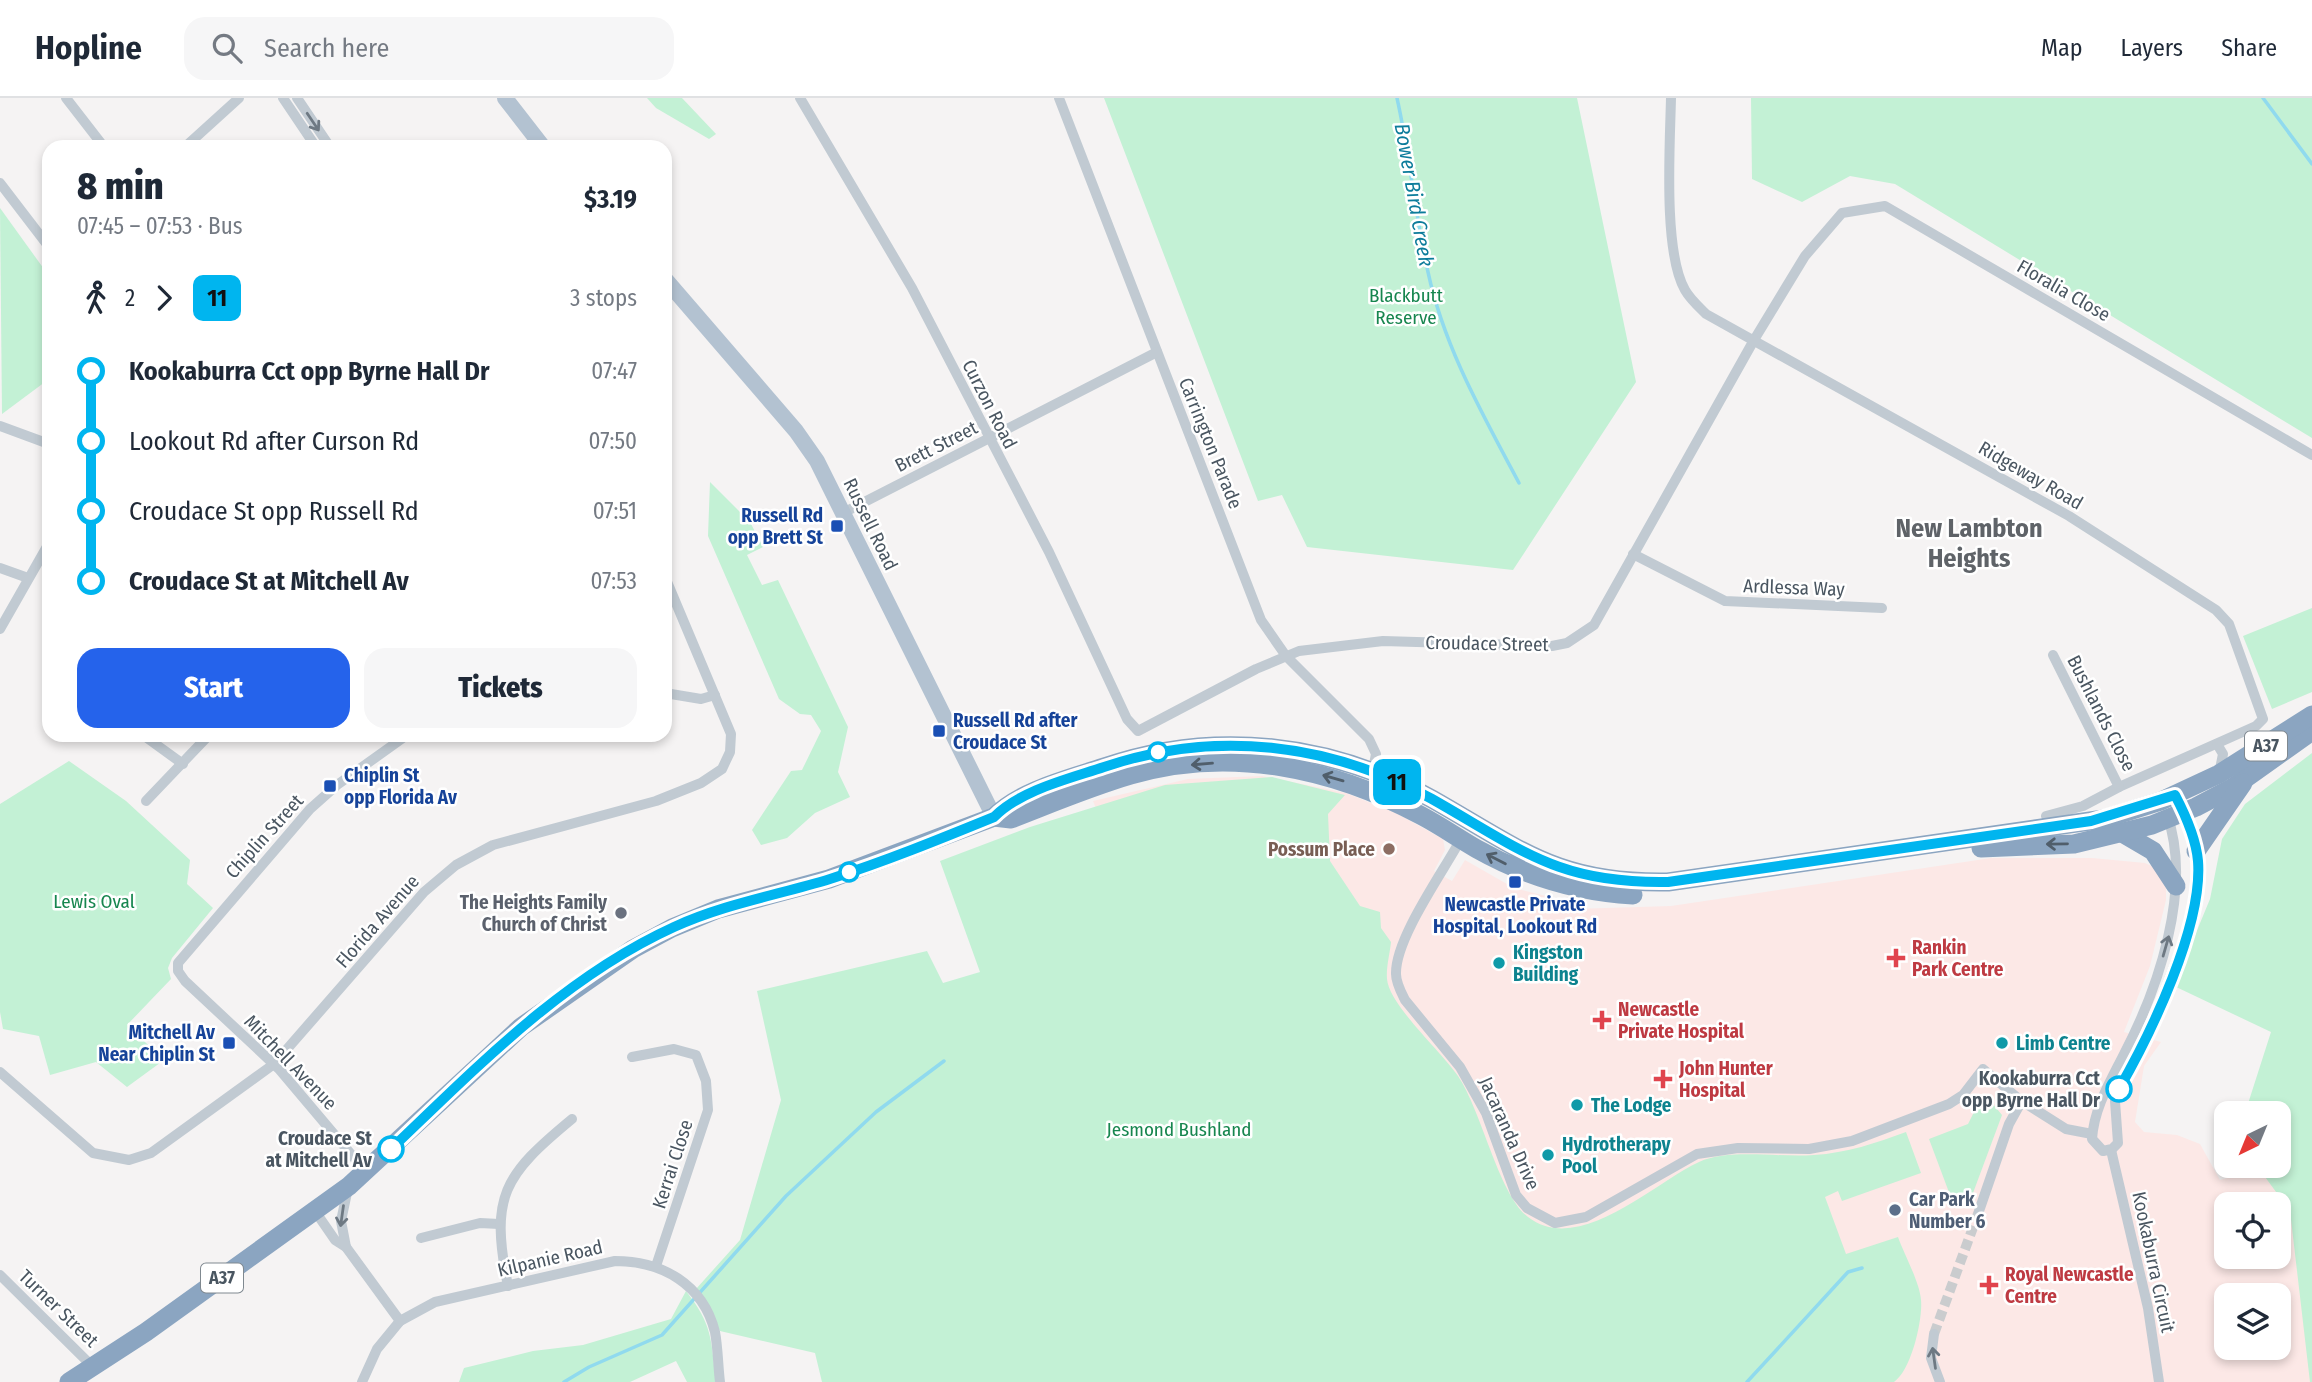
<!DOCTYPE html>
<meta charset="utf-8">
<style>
:root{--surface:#fff;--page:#f6f6f7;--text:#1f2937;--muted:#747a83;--line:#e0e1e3;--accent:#2563eb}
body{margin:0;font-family:"Fira Sans Condensed",sans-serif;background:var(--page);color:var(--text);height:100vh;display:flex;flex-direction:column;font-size:26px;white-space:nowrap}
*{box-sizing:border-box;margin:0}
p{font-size:23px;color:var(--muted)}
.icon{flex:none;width:38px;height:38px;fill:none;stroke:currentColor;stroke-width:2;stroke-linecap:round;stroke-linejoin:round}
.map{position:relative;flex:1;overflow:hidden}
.side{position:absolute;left:42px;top:42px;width:630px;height:602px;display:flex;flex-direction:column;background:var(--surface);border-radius:21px;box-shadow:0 4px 10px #0003}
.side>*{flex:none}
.badge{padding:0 14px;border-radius:10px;font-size:24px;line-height:46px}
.needle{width:46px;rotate:223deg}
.tools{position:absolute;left:2214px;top:1003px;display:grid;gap:14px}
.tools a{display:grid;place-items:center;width:77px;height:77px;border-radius:14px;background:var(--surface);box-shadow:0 4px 10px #0003;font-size:35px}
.map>.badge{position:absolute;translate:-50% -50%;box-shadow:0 0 0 4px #fff}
.legs{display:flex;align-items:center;gap:10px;height:77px;padding:0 35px;font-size:23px}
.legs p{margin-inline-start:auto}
.summary{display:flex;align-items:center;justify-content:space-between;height:119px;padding:0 35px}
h1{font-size:38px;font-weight:800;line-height:52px}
.button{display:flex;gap:14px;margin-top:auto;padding:14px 35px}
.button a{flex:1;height:80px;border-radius:21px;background:var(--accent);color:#fff;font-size:28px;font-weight:800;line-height:80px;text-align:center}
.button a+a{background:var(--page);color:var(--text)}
ul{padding:0 35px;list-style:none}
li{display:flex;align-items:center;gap:24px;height:70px;font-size:26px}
li i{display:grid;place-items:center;width:10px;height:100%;margin:0 9px;background:currentColor}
li i::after{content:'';width:18px;height:18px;margin:-9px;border:5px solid;border-radius:50%;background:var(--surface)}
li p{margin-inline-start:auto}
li:first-child i{background:linear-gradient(#0000 50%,currentColor 0)}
li:last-child i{background:linear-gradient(currentColor 50%,#0000 0)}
header{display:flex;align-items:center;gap:42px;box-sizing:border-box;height:98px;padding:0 35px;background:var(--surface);border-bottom:2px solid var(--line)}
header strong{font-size:33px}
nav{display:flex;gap:38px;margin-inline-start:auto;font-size:24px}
.search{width:490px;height:63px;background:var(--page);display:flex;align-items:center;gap:18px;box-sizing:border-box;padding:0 24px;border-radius:21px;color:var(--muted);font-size:26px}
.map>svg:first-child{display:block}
</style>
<header>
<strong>Hopline</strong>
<div class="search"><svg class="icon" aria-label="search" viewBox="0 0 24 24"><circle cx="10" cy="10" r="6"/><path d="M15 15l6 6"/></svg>Search here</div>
<nav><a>Map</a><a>Layers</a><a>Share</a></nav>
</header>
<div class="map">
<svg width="2312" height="1284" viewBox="0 0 2312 1284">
<rect width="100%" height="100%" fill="#f5f3f3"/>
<!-- medical -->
<path fill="#fce8e6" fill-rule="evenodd" d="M1262 678 1346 695 1396 715 1443 741 1445 752 1434 773 1452 783 1465 762 1514 790 1546 798 1573 811 1671 808 1991 760H2092L2145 765 2156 770 2166 790V802L2150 868 2124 934 2161 944 2144 968 2135 1024 2144 1034 2177 1037 2200 1046 2220 1082 2268 1068H2278L2283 999 2312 1284H1791L1225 1051 1152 849 1093 703 1188 681ZM2226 1106H2278V1158H2226ZM2226 1197H2278V1250H2226Z"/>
<!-- green -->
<g fill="#c3f1d5">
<polygon points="647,0 682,0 716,36 709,41 656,10"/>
<polygon points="1104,0 1577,0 1636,284 1513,472 1307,449 1282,397 1258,403"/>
<polygon points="1751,0 2312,0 2312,340 1895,86 1850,78 1802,104 1752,81"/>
<polygon points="0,110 49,178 49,281 2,316"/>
<polygon points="710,384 750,424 763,449 747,457 762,487 778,482 848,629 838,674 850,699 815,715 787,740 761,747 752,732 791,673 802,672 821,633 811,617 800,616 779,601 708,438"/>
<polygon points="2312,510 2312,594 2272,611 2243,538"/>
<polygon points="2312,655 2312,1284 2310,1284 2290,1113 2257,1068 2278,1068 2278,1015 2245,1015 2271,934 2174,888 2210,801 2222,741 2245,706"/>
<polygon points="69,663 126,703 190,762 187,786 213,810 172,860 168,870 171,881 127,927 164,962 127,989 96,964 50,977 39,938 3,931 0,914 0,706"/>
<path d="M1272 679 1345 697 1328 716 1330 763 1360 808 1380 814 1381 830 1391 844C1390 855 1386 869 1387 881 1389 907 1441 953 1458 978 1482 1014 1499 1097 1528 1119 1579 1158 1652 1086 1699 1064 1729 1050 1780 1060 1814 1057 1847 1055 1876 1045 1906 1034L1921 1075 1842 1103 1838 1093 1825 1099 1846 1156 1898 1139C1904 1156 1920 1185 1921 1202 1923 1222 1911 1273 1894 1284H822L815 1255 720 1233 696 1191 740 1142 781 1002 757 893 927 853 943 885 980 874 940 763 1030 729 1165 687Z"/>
<polygon points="1992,1005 2002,1017 1973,1095 1950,1097 1929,1041 1968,1026 1978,1006"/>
<path d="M686 1193C713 1227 711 1242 716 1284H687L676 1263 630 1284H459L464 1270 533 1253 583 1247 671 1221Z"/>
</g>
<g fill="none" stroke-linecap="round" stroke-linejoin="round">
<!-- stream -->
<g stroke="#90daee" stroke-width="3.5">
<path d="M1397 0C1410 58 1415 117 1428 174 1444 249 1483 317 1519 385"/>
<polyline points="2263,0 2312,66"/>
<polyline points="564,1284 589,1269 662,1237 786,1098 876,1014 944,963"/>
<polyline points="1747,1284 1848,1174 1862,1170"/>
</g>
<!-- street-tunnel -->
<polyline stroke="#caccce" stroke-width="10" stroke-dasharray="10 5" stroke-linecap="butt" points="1934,1236 1979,1113"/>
<!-- street -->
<g stroke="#c1cad2" stroke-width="10">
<polyline points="66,0 104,49"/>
<polyline points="283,0 316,49"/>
<polyline points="297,0 330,49"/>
<polyline points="800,0 912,190 1049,454 1127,621 1138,633 1256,571 1299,553 1383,543 1552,548 1567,545 1594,527 1754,242 1805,158 1842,115 1885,108 2312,357"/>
<polyline points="1059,0 1261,522 1286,558 1369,641 1376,656 1373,672"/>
<path d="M1671 0C1670 46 1663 154 1685 192 1690 201 1699 209 1706 216L2069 418 2216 512 2229 526 2263 621 2256 628 2119 689 2083 708 2046 718"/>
<polyline points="185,49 239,0"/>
<polyline points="0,85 49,149"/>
<polyline points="0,328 49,346"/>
<polyline points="843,415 1157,254"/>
<polyline points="1633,456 1725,503 1882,510"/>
<polyline points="0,470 28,480"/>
<polyline points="0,531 49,445"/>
<polyline points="2053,557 2119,689"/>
<polyline points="665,595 701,601 715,597"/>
<polyline points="143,637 183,666"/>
<polyline points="2217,646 2223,656 2219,676"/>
<polyline points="146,703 209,637"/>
<path d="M2167 717C2193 790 2158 891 2124 956 2110 984 2094 1010 2092 1041L2103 1053 2112 1051 2118 1045 2115 1003 2151 927 2193 820 2198 763 2183 712"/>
<path d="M1462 739C1444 773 1395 840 1396 876 1396 885 1401 894 1405 902L1460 969 1486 1015 1516 1097 1527 1110 1555 1125 1586 1119 1697 1056 1738 1050 1809 1051 1852 1043 1949 1006 1963 997 1983 971 2019 1001"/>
<polyline points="632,959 674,951 696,957 706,983 708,1012 656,1168"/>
<polyline points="0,974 93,1055 129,1062 151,1055 274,966 424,794 456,767 493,747 656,703 701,685 722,671 730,654 731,636 665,479"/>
<polyline points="2028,1007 2066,1031 2092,1036"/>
<polyline points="2111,1052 2148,1210 2159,1284"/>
<polyline points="366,1074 279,971 185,883 178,873 178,865 310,711 337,687 407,637"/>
<polyline points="315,1113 335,1142 346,1149 400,1223 377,1251 362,1284"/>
<polyline points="1979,1113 2009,1026 2019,1008"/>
<polyline points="421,1140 480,1125 499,1126"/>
<polyline points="346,1149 341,1123 348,1090"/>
<polyline points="0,1177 93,1269"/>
<path d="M508 1188C490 1098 503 1078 572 1021"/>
<path d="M400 1223 435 1204 615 1163C662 1163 703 1186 715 1234 718 1250 718 1268 720 1284"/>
<polyline points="1934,1236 1931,1260 1940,1284"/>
</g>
<!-- primary -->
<g stroke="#b3c2d1" stroke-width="16">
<polyline points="505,0 543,49"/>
<polyline points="665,181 796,333 817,363 994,719"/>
</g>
<!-- highway -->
<g stroke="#8ba5c1" stroke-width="19">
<path d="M994 719 1011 721C1050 706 1090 689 1131 677 1230 648 1333 670 1422 718 1441 728 1458 740 1477 751 1525 778 1577 794 1633 797"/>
<polyline points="2124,736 2153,753 2176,788"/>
<polyline points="1981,750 2074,746 2152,727 2196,709 2232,690 2312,633"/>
<polyline points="2196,753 2243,685"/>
<path d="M69 1284 146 1234 349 1088 521 929 633 851 672 830 718 811 829 781 994 719C1021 692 1068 681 1104 669 1215 631 1330 645 1432 701 1522 752 1558 786 1668 784L2104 721 2161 703 2219 676 2312 617"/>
</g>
</g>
<!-- one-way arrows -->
<defs><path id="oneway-shaft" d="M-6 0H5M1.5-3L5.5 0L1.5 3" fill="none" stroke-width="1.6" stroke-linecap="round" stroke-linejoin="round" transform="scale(1.75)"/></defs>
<g stroke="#6e7983">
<use href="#oneway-shaft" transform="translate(313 24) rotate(56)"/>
<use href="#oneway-shaft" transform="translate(2166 848) rotate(-74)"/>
<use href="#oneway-shaft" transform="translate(342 1118) rotate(98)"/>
<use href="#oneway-shaft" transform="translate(1934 1260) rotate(-98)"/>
</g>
<g stroke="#505e6b">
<use href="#oneway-shaft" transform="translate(1202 666) rotate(175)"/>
<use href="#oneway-shaft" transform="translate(1333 680) rotate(-164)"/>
<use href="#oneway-shaft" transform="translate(2057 746) rotate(179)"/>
<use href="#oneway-shaft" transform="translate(1496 761) rotate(-153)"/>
</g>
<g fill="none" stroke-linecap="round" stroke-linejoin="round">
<defs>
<path id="line-1" d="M391 1051C477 969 564 879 674 829 724 806 778 797 830 781 886 763 940 741 994 719 1021 692 1068 681 1104 669 1215 631 1330 645 1432 701 1522 752 1558 786 1668 784L2091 723 2175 697C2186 718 2196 740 2198 763 2203 828 2151 935 2119 991"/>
</defs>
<!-- line-1 casing -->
<use href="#line-1" stroke="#fff" stroke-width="16"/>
<!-- line-1 -->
<use href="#line-1" stroke="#00b5ef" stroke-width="10"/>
</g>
<!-- markers -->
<g fill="#1a4fb4" stroke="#fff" stroke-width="2.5">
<rect x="830" y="421" width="14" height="14" rx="3.5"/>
<rect x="932" y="626" width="14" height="14" rx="3.5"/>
<rect x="323" y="681" width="14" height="14" rx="3.5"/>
<rect x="1508" y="777" width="14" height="14" rx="3.5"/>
<rect x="222" y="938" width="14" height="14" rx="3.5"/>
</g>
<g fill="#fff" stroke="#00b5ef" stroke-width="3.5">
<circle cx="1158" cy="654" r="9"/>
<circle cx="849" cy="774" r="9"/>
<circle cx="2119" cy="991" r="12"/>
<circle cx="391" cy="1051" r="12"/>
</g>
<circle fill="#8d6e63" stroke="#fff" stroke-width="2.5" cx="1389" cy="751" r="7"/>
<circle fill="#6b7280" stroke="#fff" stroke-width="2.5" cx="621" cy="815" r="7"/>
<g fill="#e0444e" stroke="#fff" stroke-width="2.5">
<path d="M1892.5 849.5h7v7h7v7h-7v7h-7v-7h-7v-7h7z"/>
<path d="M1598.5 911.5h7v7h7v7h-7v7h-7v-7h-7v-7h7z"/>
<path d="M1659.5 970.5h7v7h7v7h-7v7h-7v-7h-7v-7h7z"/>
<path d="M1985.5 1176.5h7v7h7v7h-7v7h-7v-7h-7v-7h7z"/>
</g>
<g fill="#0f9aa8" stroke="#fff" stroke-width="2.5">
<circle cx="1499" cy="865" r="7"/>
<circle cx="2002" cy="945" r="7"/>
<circle cx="1577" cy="1007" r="7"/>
<circle cx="1548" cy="1057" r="7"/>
</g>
<circle fill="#5c6f8a" stroke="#fff" stroke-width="2.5" cx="1895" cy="1112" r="7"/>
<g text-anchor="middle" stroke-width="5" stroke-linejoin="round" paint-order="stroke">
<!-- shield labels -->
<g fill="#fff" stroke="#808990" stroke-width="2">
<rect x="2245" y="633.5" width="42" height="29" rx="5"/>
<rect x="201" y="1165.5" width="42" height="29" rx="5"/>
</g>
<g font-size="18" font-weight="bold" fill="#4a5661">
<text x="2266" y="654">A37</text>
<text x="222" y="1186">A37</text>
</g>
<!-- street labels -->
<g font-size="19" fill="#4a5661" stroke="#fff">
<text transform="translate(2064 192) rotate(30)" y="7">Floralia Close</text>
<text transform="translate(990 306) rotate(63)" y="7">Curzon Road</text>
<text transform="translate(1211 345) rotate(68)" y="7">Carrington Parade</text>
<text transform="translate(936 348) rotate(-27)" y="7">Brett Street</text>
<text transform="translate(2031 377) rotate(30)" y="7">Ridgeway Road</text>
<text transform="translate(871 426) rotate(64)" y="7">Russell Road</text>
<text transform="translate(1794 489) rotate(2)" y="7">Ardlessa Way</text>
<text transform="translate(1487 545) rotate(1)" y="7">Croudace Street</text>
<text transform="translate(2102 615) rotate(63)" y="7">Bushlands Close</text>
<text transform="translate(264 738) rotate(-48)" y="7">Chiplin Street</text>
<text transform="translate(377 823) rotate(-49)" y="7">Florida Avenue</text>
<text transform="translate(291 964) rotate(46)" y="7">Mitchell Avenue</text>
<text transform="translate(1510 1035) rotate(66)" y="7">Jacaranda Drive</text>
<text transform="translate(672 1066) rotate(-72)" y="7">Kerrai Close</text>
<text transform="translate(550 1160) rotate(-13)" y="7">Kilpanie Road</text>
<text transform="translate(2154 1164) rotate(78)" y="7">Kookaburra Circuit</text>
<text transform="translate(59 1210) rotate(44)" y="7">Turner Street</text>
</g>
<!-- park labels -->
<g font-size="19" fill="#17864f" stroke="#fff">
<text x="1406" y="204">Blackbutt<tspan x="1406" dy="22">Reserve</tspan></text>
<text x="94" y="810">Lewis Oval</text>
<text x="1179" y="1038">Jesmond Bushland</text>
</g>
<!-- transit labels -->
<g font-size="19" font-weight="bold" fill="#164399" stroke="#fff" text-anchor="end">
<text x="823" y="424">Russell Rd<tspan x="823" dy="22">opp Brett St</tspan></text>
<text x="953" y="629" text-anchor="start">Russell Rd after<tspan x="953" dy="22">Croudace St</tspan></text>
<text x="344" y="684" text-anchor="start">Chiplin St<tspan x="344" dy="22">opp Florida Av</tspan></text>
<text x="1515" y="813" text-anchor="middle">Newcastle Private<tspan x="1515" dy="22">Hospital, Lookout Rd</tspan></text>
<text x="215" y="941">Mitchell Av<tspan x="215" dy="22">Near Chiplin St</tspan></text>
</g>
<!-- education labels -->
<g font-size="19" font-weight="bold" fill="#785e54" stroke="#fff" text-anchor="end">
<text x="1375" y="758">Possum Place</text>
</g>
<!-- worship labels -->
<g font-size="19" font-weight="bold" fill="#5b616d" stroke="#fff" text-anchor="end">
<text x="607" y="811">The Heights Family<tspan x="607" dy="22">Church of Christ</tspan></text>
</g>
<!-- health labels -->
<g font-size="19" font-weight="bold" fill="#be3a42" stroke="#fff" text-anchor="start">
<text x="1912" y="856">Rankin<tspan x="1912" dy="22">Park Centre</tspan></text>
<text x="1618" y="918">Newcastle<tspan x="1618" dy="22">Private Hospital</tspan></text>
<text x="1679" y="977">John Hunter<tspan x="1679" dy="22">Hospital</tspan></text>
<text x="2005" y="1183">Royal Newcastle<tspan x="2005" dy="22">Centre</tspan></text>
</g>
<!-- culture labels -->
<g font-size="19" font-weight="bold" fill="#0d838f" stroke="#fff" text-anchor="start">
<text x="1513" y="861">Kingston<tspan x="1513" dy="22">Building</tspan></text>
<text x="2016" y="952">Limb Centre</text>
<text x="1591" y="1014">The Lodge</text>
<text x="1562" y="1053">Hydrotherapy<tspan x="1562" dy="22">Pool</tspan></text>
</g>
<!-- stop labels -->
<g font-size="19" font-weight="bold" fill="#4a5661" stroke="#fff" text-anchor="end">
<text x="2100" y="987">Kookaburra Cct<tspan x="2100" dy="22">opp Byrne Hall Dr</tspan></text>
<text x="372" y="1047">Croudace St<tspan x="372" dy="22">at Mitchell Av</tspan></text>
</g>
<!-- service labels -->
<g font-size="19" font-weight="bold" fill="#4e5e75" stroke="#fff" text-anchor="start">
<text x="1909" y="1108">Car Park<tspan x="1909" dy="22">Number 6</tspan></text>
</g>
<!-- water labels -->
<g font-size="21" font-style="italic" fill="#0c7c9b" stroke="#fff">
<text transform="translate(1414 97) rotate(80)" y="7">Bower Bird Creek</text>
</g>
<!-- district labels -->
<g font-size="26" font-weight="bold" fill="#5f6368" stroke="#fff">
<text x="1969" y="439">New Lambton<tspan x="1969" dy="30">Heights</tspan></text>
</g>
</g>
</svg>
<div class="tools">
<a><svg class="needle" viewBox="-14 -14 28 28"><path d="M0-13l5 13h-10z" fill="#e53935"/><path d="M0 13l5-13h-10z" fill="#747a83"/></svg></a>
<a><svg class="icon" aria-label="locate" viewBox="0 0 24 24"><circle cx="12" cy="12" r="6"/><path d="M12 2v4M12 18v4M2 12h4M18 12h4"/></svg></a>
<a><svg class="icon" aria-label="layers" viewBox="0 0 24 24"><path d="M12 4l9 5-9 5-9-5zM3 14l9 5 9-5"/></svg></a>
</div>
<b class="badge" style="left:1397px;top:684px;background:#00b5ef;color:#111">11</b>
<section class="side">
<div class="summary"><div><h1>8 min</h1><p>07:45 – 07:53 · Bus</p></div><b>$3.19</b></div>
<div class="legs"><svg class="icon" aria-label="walk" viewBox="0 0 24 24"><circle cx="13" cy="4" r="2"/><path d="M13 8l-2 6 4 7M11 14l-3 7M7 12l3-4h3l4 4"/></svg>2<svg class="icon" aria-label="forward" viewBox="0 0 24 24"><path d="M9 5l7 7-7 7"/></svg><b class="badge" style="background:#00b5ef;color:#111">11</b><p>3 stops</p></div>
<ul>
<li><i style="color:#00b5ef"></i><b>Kookaburra Cct opp Byrne Hall Dr</b><p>07:47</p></li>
<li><i style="color:#00b5ef"></i><span>Lookout Rd after Curson Rd</span><p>07:50</p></li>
<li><i style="color:#00b5ef"></i><span>Croudace St opp Russell Rd</span><p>07:51</p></li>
<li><i style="color:#00b5ef"></i><b>Croudace St at Mitchell Av</b><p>07:53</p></li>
</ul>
<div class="button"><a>Start</a><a>Tickets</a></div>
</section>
</div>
